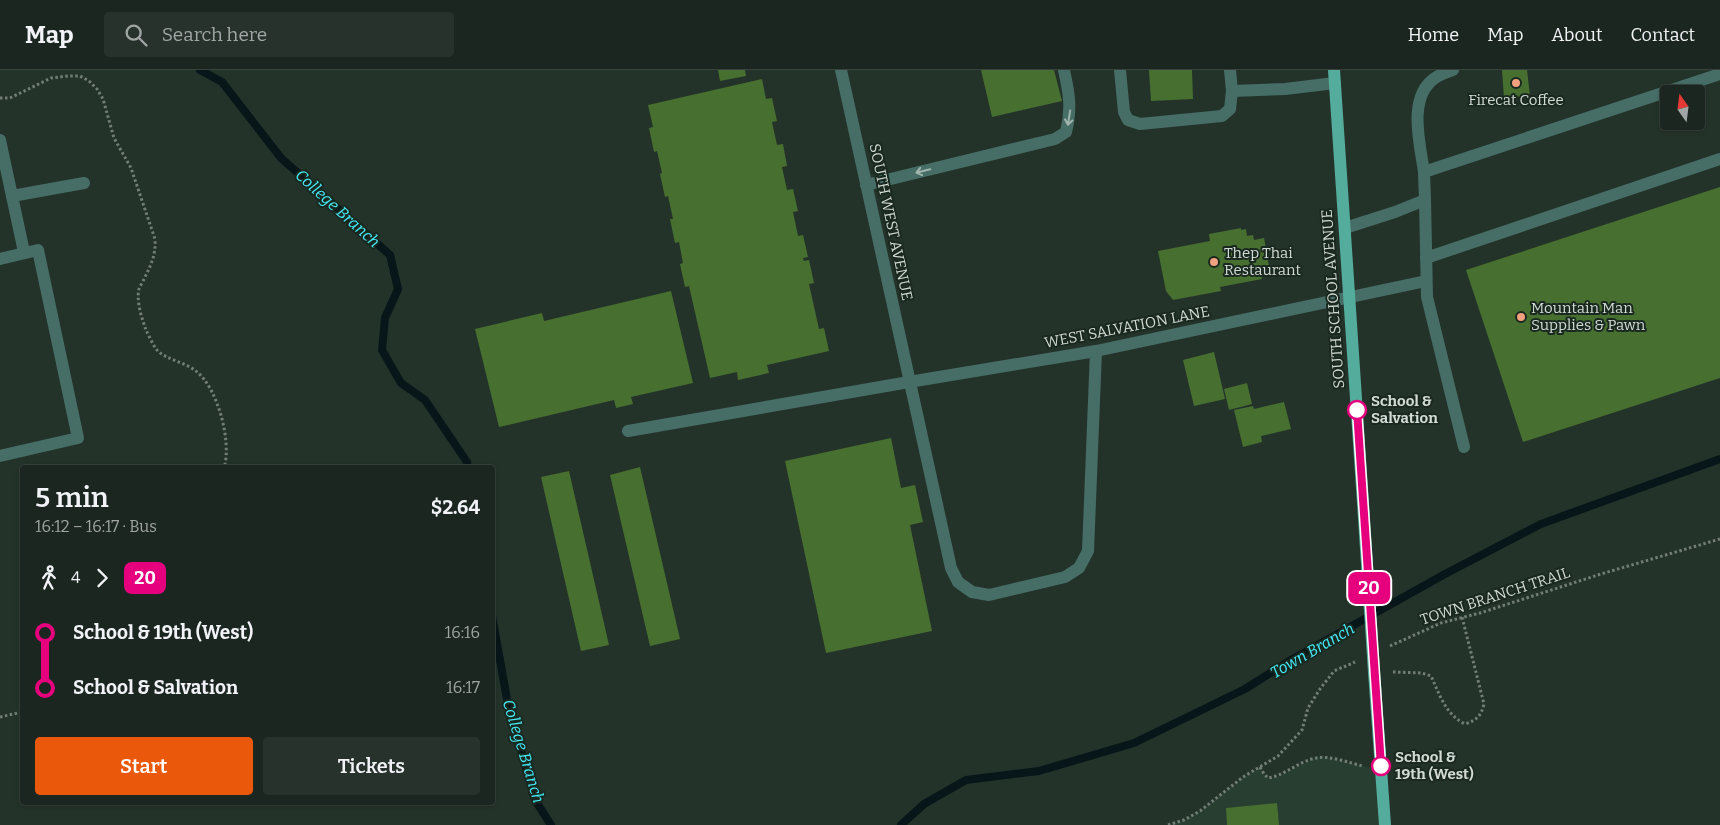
<!DOCTYPE html>
<meta charset="utf-8">
<style>
:root{--surface:#1b2620;--page:#28322d;--text:#f1f3f6;--muted:#a0a5a5;--line:#39433e;--accent:#ea580c}
body{margin:0;font-family:Bitter,serif;background:var(--page);color:var(--text);height:100vh;display:flex;flex-direction:column;font-size:19px;white-space:nowrap}
*{box-sizing:border-box;margin:0}
p{font-size:16px;color:var(--muted)}
.icon{flex:none;width:28px;height:28px;fill:none;stroke:currentColor;stroke-width:2;stroke-linecap:round;stroke-linejoin:round}
.map{position:relative;flex:1;overflow:hidden}
.details{position:absolute;left:20px;top:395px;width:475px;height:340px;display:flex;flex-direction:column;background:var(--surface);border-radius:5px;box-shadow:0 1px 4px #0004,0 0 0 1px var(--line)}
.details>*{flex:none}
.badge{padding:0 10px;border-radius:8px;font-size:18px;line-height:32px}
.needle{width:32px;rotate:346deg}
.controls{position:absolute;left:1660px;top:15px;display:grid;gap:10px}
.controls a{display:grid;place-items:center;width:45px;height:45px;border-radius:5px;background:var(--surface);box-shadow:0 1px 4px #0004,0 0 0 1px var(--line);font-size:25px}
.map>.badge{position:absolute;translate:-50% -50%;box-shadow:0 0 0 2px #fff}
.legs{display:flex;align-items:center;gap:8px;height:55px;padding:0 15px;font-size:16px}
.legs p{margin-inline-start:auto}
.summary{display:flex;align-items:center;justify-content:space-between;height:85px;padding:0 15px}
h1{font-size:28px;font-weight:600;line-height:38px}
.action{display:flex;gap:10px;margin-top:auto;padding:10px 15px}
.action a{flex:1;height:58px;border-radius:5px;background:var(--accent);color:#fff;font-size:20px;font-weight:600;line-height:58px;text-align:center}
.action a+a{background:var(--page);color:var(--text)}
ul{padding:0 15px;list-style:none}
li{display:flex;align-items:center;gap:18px;height:55px;font-size:19px}
li i{display:grid;place-items:center;width:8px;height:100%;margin:0 6px;background:currentColor}
li i::after{content:'';width:12px;height:12px;margin:-6px;border:4px solid;border-radius:50%;background:var(--surface)}
li p{margin-inline-start:auto}
li:first-child i{background:linear-gradient(#0000 50%,currentColor 0)}
li:last-child i{background:linear-gradient(currentColor 50%,#0000 0)}
header{display:flex;align-items:center;gap:30px;box-sizing:border-box;height:70px;padding:0 25px;background:var(--surface);border-bottom:1px solid var(--line)}
header strong{font-size:24px}
nav{display:flex;gap:28px;margin-inline-start:auto;font-size:18px}
.search{width:350px;height:45px;background:var(--page);display:flex;align-items:center;gap:12px;box-sizing:border-box;padding:0 18px;border-radius:5px;color:var(--muted);font-size:19px}
.map>svg:first-child{display:block}
</style>
<header>
<strong>Map</strong>
<div class="search"><svg class="icon" aria-label="search" viewBox="0 0 24 24"><circle cx="10" cy="10" r="6"/><path d="M15 15l6 6"/></svg>Search here</div>
<nav><a>Home</a><a>Map</a><a>About</a><a>Contact</a></nav>
</header>
<div class="map">
<svg width="1720" height="755" viewBox="0 0 1720 755">
<rect width="100%" height="100%" fill="#24332a"/>
<!-- built -->
<polygon fill="#283e31" points="1317,687 1325,687 1381,700 1385,755 1168,755 1184,750 1200,741 1243,707 1260,697 1264,704 1268,708 1277,707"/>
<g fill="none" stroke-linecap="round" stroke-linejoin="round">
<!-- stream -->
<g stroke="#071618" stroke-width="8">
<polyline points="200,0 222,12 281,88 390,185 398,219 385,248 382,280 401,313 425,330 467,392 468,398"/>
<polyline points="492,546 507,629 535,730 551,755"/>
<polyline points="901,755 924,734 966,710 1039,701 1134,673 1245,619 1291,590 1445,504 1541,454 1720,389"/>
</g>
</g>
<!-- building -->
<g fill="#476f2f">
<polygon points="718,0 745,0 746,6 720,11"/>
<polygon points="981,0 1054,0 1062,31 992,47"/>
<polygon points="1149,0 1192,0 1193,29 1151,31"/>
<polygon points="1502,0 1527,0 1530,26 1504,28"/>
<polygon points="762,9 766,29 772,28 777,51 772,52 777,75 783,74 787,96 782,97 787,120 793,119 798,141 793,142 798,166 803,165 808,187 803,188 804,191 809,190 814,213 809,214 819,259 824,258 829,281 767,295 769,303 738,310 737,302 710,308 689,216 685,217 680,194 683,193 679,172 675,173 670,149 673,149 668,126 665,127 660,104 662,103 657,81 654,82 649,58 653,57 648,35"/>
<polygon points="1720,117 1720,308 1523,372 1466,200"/>
<polygon points="1241,158 1241,160 1246,159 1247,166 1253,165 1254,170 1264,168 1270,202 1261,204 1262,209 1220,217 1221,221 1173,230 1166,221 1158,181 1210,171 1209,164"/>
<polygon points="671,221 693,313 631,327 633,334 616,338 614,330 499,357 475,259 542,243 544,251"/>
<polygon points="1214,282 1225,329 1194,336 1183,290"/>
<polygon points="1247,313 1252,334 1229,340 1224,319"/>
<polygon points="1284,332 1291,359 1261,366 1262,372 1243,377 1234,340 1253,336 1254,339"/>
<polygon points="891,368 901,418 915,415 923,452 910,455 932,561 826,583 785,391"/>
<polygon points="640,397 680,569 650,576 610,405"/>
<polygon points="569,401 609,575 581,581 541,407"/>
<polygon points="1277,733 1279,755 1227,755 1226,738"/>
</g>
<g fill="none" stroke-linecap="round" stroke-linejoin="round">
<!-- path -->
<g stroke="#717d76" stroke-width="3" stroke-dasharray="2.5 2.5" stroke-linecap="butt">
<path d="M0 28H10L51 8 68 6H80L89 11 97 19 103 29 114 68 131 98 155 169C156 185 151 195 144 209 143 212 140 216 139 219 136 231 142 249 146 260 149 266 153 275 157 280 166 290 186 292 197 302 218 319 232 372 224 398"/>
<polyline points="1390,576 1441,553 1480,543 1601,504 1720,469"/>
<path d="M1393 602 1422 603 1431 606C1440 625 1445 644 1465 654 1477 650 1481 646 1484 634L1462 547"/>
<polyline points="0,647 22,642"/>
<path d="M1260 697 1264 704 1268 708C1286 705 1299 691 1316 688 1329 685 1350 693 1363 696"/>
<polyline points="1168,755 1184,750 1200,741 1243,707 1278,686 1302,660 1308,638 1320,619 1334,601 1355,592"/>
</g>
<!-- minor -->
<g stroke="#466e66" stroke-width="12">
<polyline points="841,0 951,498 958,512 972,522 989,525 1065,507 1079,498 1088,481 1096,281"/>
<polyline points="1120,0 1124,42 1128,50 1140,54 1222,46 1230,39 1232,21 1230,0"/>
<polyline points="1232,21 1285,19 1335,13"/>
<polyline points="0,70 24,182"/>
<path d="M1424 102C1420 74 1407 27 1435 8 1440 4 1448 2 1453 0"/>
<path d="M866 115 1055 69 1066 62C1072 38 1069 23 1064 0"/>
<polyline points="12,126 84,113"/>
<polyline points="1425,130 1427,227 1464,377"/>
<polyline points="1345,158 1395,142 1425,130 1424,102 1720,4"/>
<polyline points="1426,188 1720,89"/>
<polyline points="0,189 38,180 78,368 0,386"/>
<polyline points="628,361 909,312 1096,281 1426,211"/>
</g>
<!-- major -->
<g stroke="#54ac9c" stroke-width="12">
<polyline points="1334,0 1363,433"/>
<polyline points="1374,602 1385,755"/>
</g>
<!-- major-bridge -->
<polyline stroke="#54ac9c" stroke-width="12" points="1363,433 1374,602"/>
</g>
<!-- one-way arrows -->
<defs><path id="oneway-shaft" d="M-6 0H5M1.5-3L5.5 0L1.5 3" fill="none" stroke-width="1.6" stroke-linecap="round" stroke-linejoin="round" transform="scale(1.25)"/></defs>
<g stroke="#a0b4ae">
<use href="#oneway-shaft" transform="translate(1069 48) rotate(99)"/>
<use href="#oneway-shaft" transform="translate(923 101) rotate(166)"/>
</g>
<g fill="none" stroke-linecap="round" stroke-linejoin="round">
<defs>
<polyline id="line-1" points="1357,340 1381,696"/>
</defs>
<!-- line-1 casing -->
<use href="#line-1" stroke="#fff" stroke-width="11"/>
<!-- line-1 -->
<use href="#line-1" stroke="#e6007e" stroke-width="8"/>
</g>
<!-- markers -->
<g fill="#f1a17d" stroke="#1a2920" stroke-width="2">
<circle cx="1516" cy="13" r="5"/>
<circle cx="1214" cy="192" r="5"/>
<circle cx="1521" cy="247" r="5"/>
</g>
<g fill="#fff" stroke="#e6007e" stroke-width="2.5">
<circle cx="1357" cy="340" r="9"/>
<circle cx="1381" cy="696" r="9"/>
</g>
<g text-anchor="middle" stroke-width="4" stroke-linejoin="round" paint-order="stroke">
<!-- poi labels -->
<g font-size="15" fill="#d1dad4" stroke="#1a2920" text-anchor="start">
<text x="1516" y="35" text-anchor="middle">Firecat Coffee</text>
<text x="1224" y="188">Thep Thai<tspan x="1224" dy="17">Restaurant</tspan></text>
<text x="1531" y="243">Mountain Man<tspan x="1531" dy="17">Supplies &amp; Pawn</tspan></text>
</g>
<!-- street labels -->
<g font-size="15" fill="#d1dad4" stroke="#1a2920">
<text transform="translate(891 152) rotate(78)" y="5">SOUTH WEST AVENUE</text>
<text transform="translate(1333 229) rotate(-94)" y="5">SOUTH SCHOOL AVENUE</text>
<text transform="translate(1127 257) rotate(-11)" y="5">WEST SALVATION LANE</text>
<text transform="translate(1495 526) rotate(-18)" y="5">TOWN BRANCH TRAIL</text>
</g>
<!-- stop labels -->
<g font-size="15" font-weight="bold" fill="#d1dad4" stroke="#1a2920" text-anchor="start">
<text x="1371" y="336">School &amp;<tspan x="1371" dy="17">Salvation</tspan></text>
<text x="1395" y="692">School &amp;<tspan x="1395" dy="17">19th (West)</tspan></text>
</g>
<!-- water labels -->
<g font-size="16" font-style="italic" fill="#44edfa" stroke="#1a2920">
<text transform="translate(338 138) rotate(42)" y="6">College Branch</text>
<text transform="translate(1312 580) rotate(-30)" y="6">Town Branch</text>
<text transform="translate(524 681) rotate(73)" y="6">College Branch</text>
</g>
</g>
</svg>
<div class="controls">
<a><svg class="needle" viewBox="-14 -14 28 28"><path d="M0-13l5 13h-10z" fill="#e53935"/><path d="M0 13l5-13h-10z" fill="#a0a5a5"/></svg></a>
</div>
<b class="badge" style="left:1369px;top:518px;background:#e6007e;color:#fff">20</b>
<section class="details">
<div class="summary"><div><h1>5 min</h1><p>16:12 – 16:17 · Bus</p></div><b>$2.64</b></div>
<div class="legs"><svg class="icon" aria-label="walk" viewBox="0 0 24 24"><circle cx="13" cy="4" r="2"/><path d="M13 8l-2 6 4 7M11 14l-3 7M7 12l3-4h3l4 4"/></svg>4<svg class="icon" aria-label="forward" viewBox="0 0 24 24"><path d="M9 5l7 7-7 7"/></svg><b class="badge" style="background:#e6007e;color:#fff">20</b></div>
<ul>
<li><i style="color:#e6007e"></i><b>School &amp; 19th (West)</b><p>16:16</p></li>
<li><i style="color:#e6007e"></i><b>School &amp; Salvation</b><p>16:17</p></li>
</ul>
<div class="action"><a>Start</a><a>Tickets</a></div>
</section>
</div>
